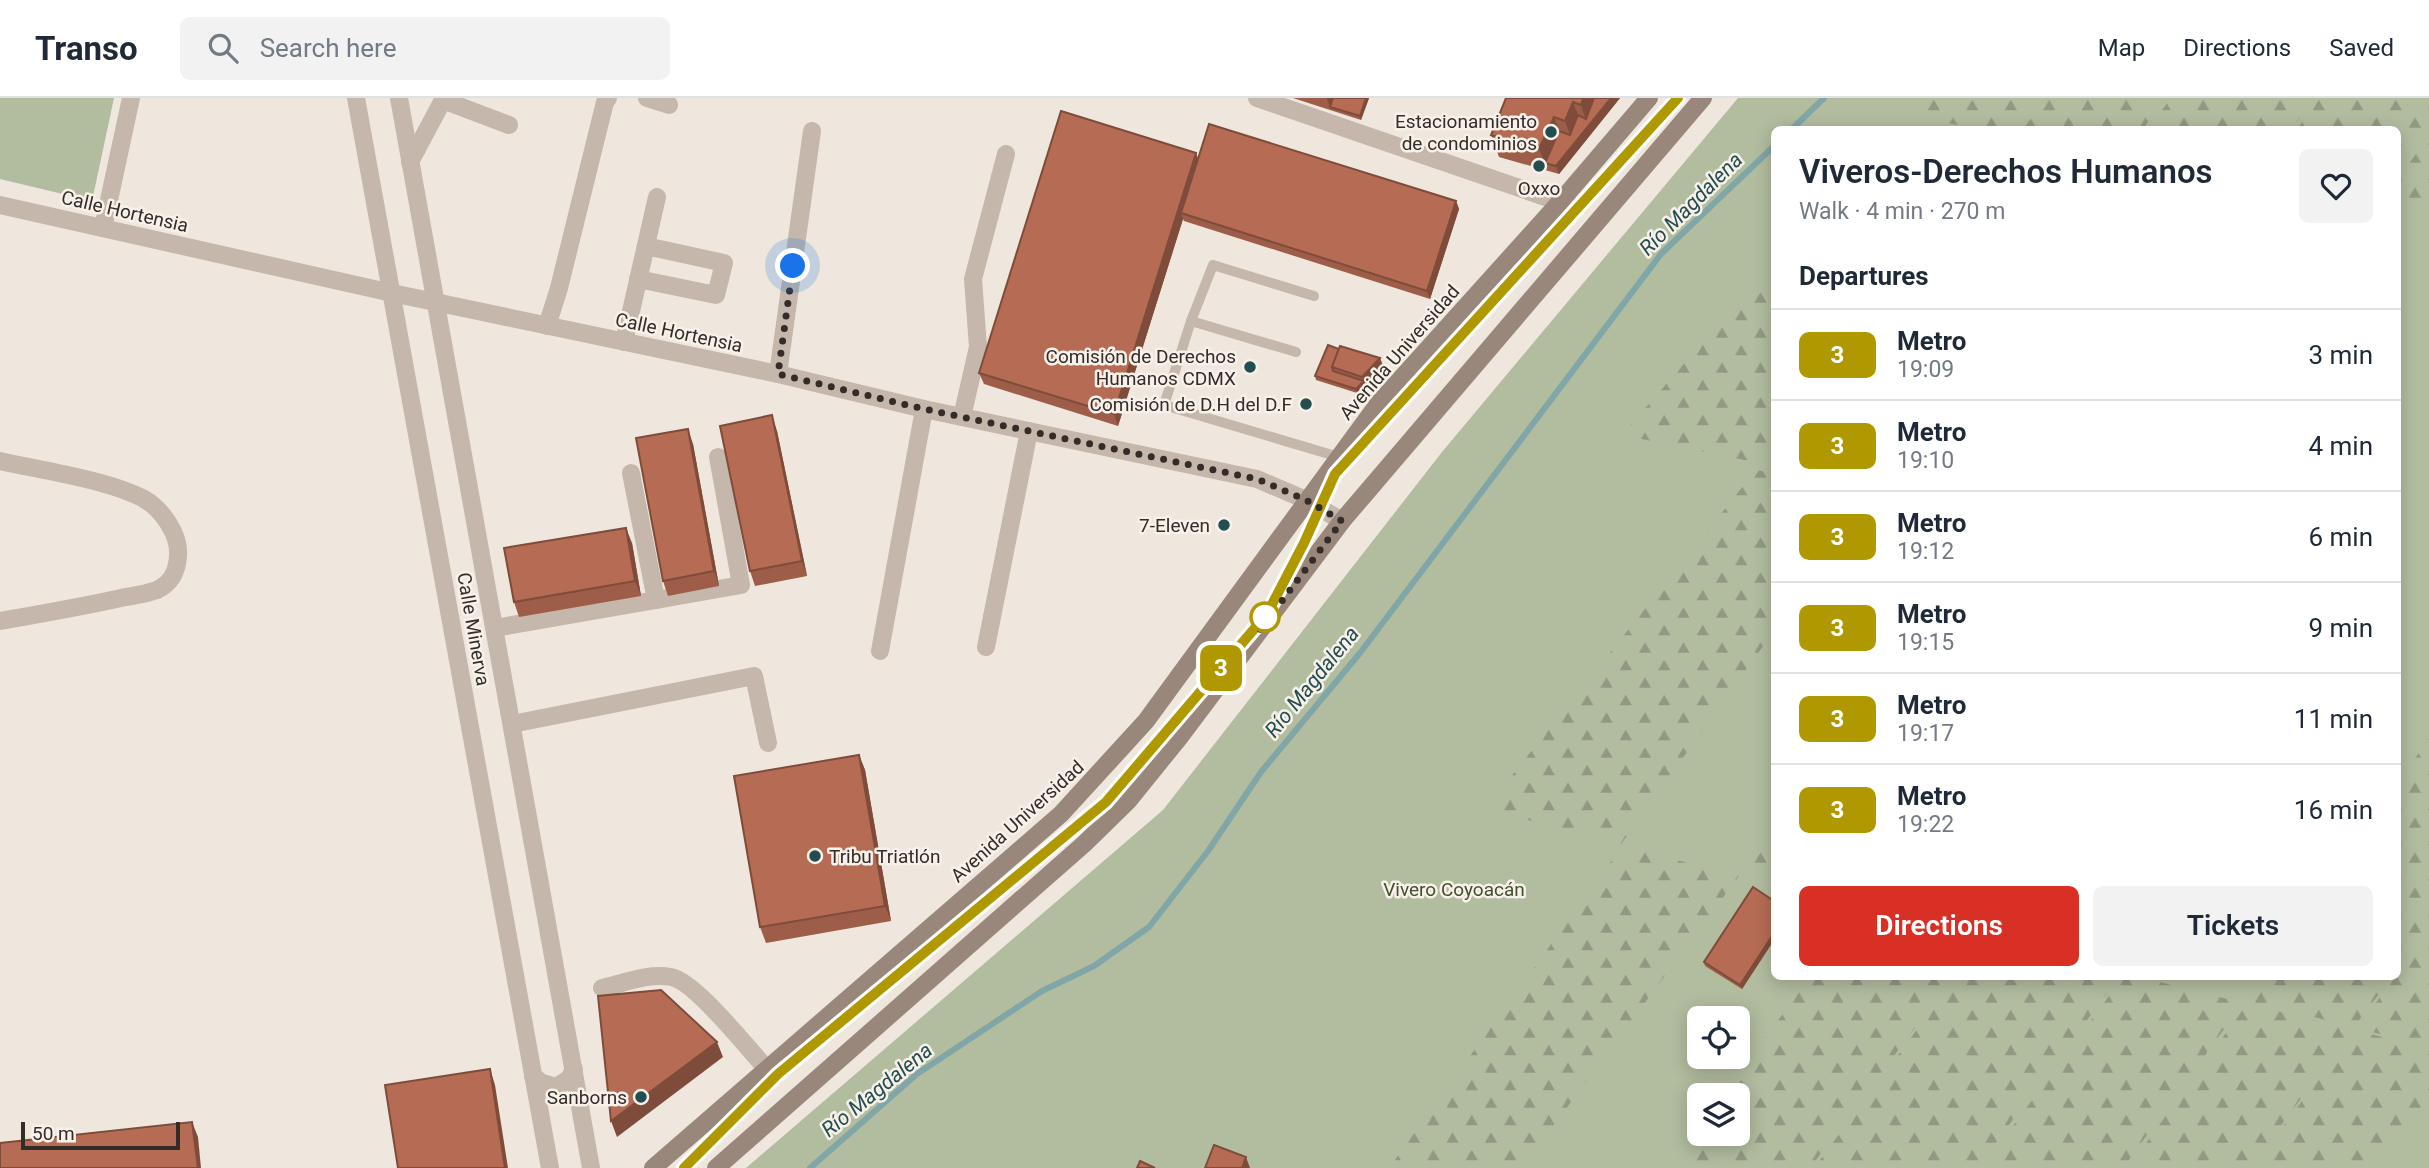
<!DOCTYPE html>
<meta charset="utf-8">
<style>
:root{--surface:#fff;--page:#f2f2f3;--text:#1f2937;--muted:#747a83;--line:#e0e1e3;--accent:#d93025}
body{margin:0;font-family:Roboto,sans-serif;background:var(--page);color:var(--text);height:100vh;display:flex;flex-direction:column;font-size:26px;white-space:nowrap}
*{box-sizing:border-box;margin:0}
p{font-size:23px;color:var(--muted)}
.icon{flex:none;width:38px;height:38px;fill:none;stroke:currentColor;stroke-width:2;stroke-linecap:round;stroke-linejoin:round}
.map{position:relative;flex:1;overflow:hidden}
.details{position:absolute;left:1771px;top:28px;width:630px;height:854px;display:flex;flex-direction:column;background:var(--surface);border-radius:10px;box-shadow:0 4px 18px #0003}
.details>*{flex:none}
.badge{padding:0 14px;border-radius:10px;font-size:24px;line-height:46px}
.controls{position:absolute;left:1687px;top:908px;display:grid;gap:14px}
.controls a{display:grid;place-items:center;width:63px;height:63px;border-radius:10px;background:var(--surface);box-shadow:0 4px 18px #0003;font-size:35px}
.scale{position:absolute;left:21px;bottom:18px;width:159px;box-sizing:border-box;padding-left:7px;border:4px solid #342c29;border-top:0;font-size:19px;line-height:24px;white-space:nowrap;color:#342c29;-webkit-text-stroke:5px #f7f1e9;paint-order:stroke}
.you{position:absolute;width:35px;height:35px;margin:-18px;border:5px solid #fff;border-radius:50%;background:#1a73e8;box-shadow:0 0 0 10px #1a73e833}
.map>.badge{position:absolute;translate:-50% -50%;box-shadow:0 0 0 4px #fff}
h2{padding:0 28px;font-size:26px;line-height:63px}
.round{display:grid;place-items:center;flex:none;width:74px;height:74px;border-radius:10px;background:var(--page)}
.head{display:flex;align-items:center;justify-content:space-between;height:119px;padding:0 28px}
h1{font-size:33px;font-weight:600;line-height:52px}
.button{display:flex;gap:14px;margin-top:auto;padding:14px 28px}
.button a{flex:1;height:80px;border-radius:10px;background:var(--accent);color:#fff;font-size:28px;font-weight:600;line-height:80px;text-align:center}
.button a+a{background:var(--page);color:var(--text)}
ul{padding:0;list-style:none}
li{display:flex;align-items:center;gap:21px;height:91px;padding:0 28px;border-top:2px solid var(--line)}
li div{flex:1}
li b{display:block;font-size:26px}
li em{font-style:normal}
li .badge{min-width:77px;font-weight:700;text-align:center}
header{display:flex;align-items:center;gap:42px;box-sizing:border-box;height:98px;padding:0 35px;background:var(--surface);border-bottom:2px solid var(--line)}
header strong{font-size:33px}
nav{display:flex;gap:38px;margin-inline-start:auto;font-size:24px}
.search{width:490px;height:63px;background:var(--page);display:flex;align-items:center;gap:18px;box-sizing:border-box;padding:0 24px;border-radius:10px;color:var(--muted);font-size:26px}
.map>svg:first-child{display:block}
</style>
<header>
<strong>Transo</strong>
<div class="search"><svg class="icon" aria-label="search" viewBox="0 0 24 24"><circle cx="10" cy="10" r="6"/><path d="M15 15l6 6"/></svg>Search here</div>
<nav><a>Map</a><a>Directions</a><a>Saved</a></nav>
</header>
<div class="map">
<svg width="2429" height="1070" viewBox="0 0 2429 1070">
<defs>
<pattern id="forest-firs" width="22" height="20" patternUnits="userSpaceOnUse" patternTransform="scale(1.75)"><rect width="22" height="20" fill="#b2bc9f"/><path d="M5 1l3.5 6h-7zM16 11l3.5 6h-7z" fill="#929982"/></pattern>
</defs>
<rect width="100%" height="100%" fill="#efe7dd"/>
<!-- green -->
<g fill="#b2bc9f" fill-rule="evenodd">
<polygon points="0,0 114,0 92,103 0,81"/>
<path d="M1738 0H2429V1070H746L1163 712 1442 354ZM1774 32H2398V878H1774ZM1699 920H1738V959H1699ZM1699 998H1738V1036H1699Z"/>
</g>
<!-- forest -->
<g fill="url(#forest-firs)">
<polygon points="1918,0 2042,0 2017,31 1983,31 1903,18"/>
<polygon points="2047,0 2166,0 2143,31 2023,31"/>
<polygon points="2171,0 2315,0 2291,31 2148,31"/>
<polygon points="2320,0 2429,0 2429,33 2398,75 2398,32 2297,31"/>
<polygon points="2429,38 2429,110 2398,105 2398,81"/>
<polygon points="1774,162 1774,338 1754,364 1622,337"/>
<polygon points="1756,372 1774,375 1774,533 1621,746 1485,711"/>
<polygon points="2429,640 2429,829 2398,871 2398,685"/>
<polygon points="1774,736 1774,784 1745,776"/>
<polygon points="1622,748 1739,778 1522,1070 1389,1070"/>
<polygon points="2429,833 2429,949 2357,930 2395,879 2398,878 2398,875"/>
<polygon points="1810,879 1953,879 1810,1070 1670,1070 1699,1030 1699,1036 1738,1036 1738,998 1723,997"/>
<polygon points="1956,879 2119,879 1977,1070 1814,1070"/>
<polygon points="2123,879 2140,879 2243,905 2123,1070 1982,1070"/>
<polygon points="2265,879 2265,878 2392,879 2354,929 2248,903"/>
<polygon points="2247,906 2353,931 2249,1070 2128,1070"/>
<polygon points="2355,932 2429,951 2429,998 2375,1070 2252,1070"/>
</g>
<g fill="none" stroke-linecap="round" stroke-linejoin="round">
<!-- stream -->
<g stroke="#80a6a8" stroke-width="6">
<polyline points="1791,32 1824,0"/>
<polyline points="810,1070 917,976 1042,893 1094,868 1149,829 1208,753 1261,674 1360,555 1661,156 1774,48"/>
</g>
<!-- service -->
<g stroke="#c5b7ab" stroke-width="10">
<polyline points="1314,198 1213,167 1191,223 1164,307 1339,359"/>
<polyline points="1191,223 1296,254"/>
</g>
<!-- minor -->
<g stroke="#c5b7ab" stroke-width="18">
<polyline points="647,0 669,7"/>
<polyline points="1257,0 1560,104"/>
<polyline points="410,64 443,2 509,27"/>
<polyline points="0,107 392,195 778,276 924,311 1257,381 1306,402 1342,423"/>
<polyline points="103,130 131,0"/>
<polyline points="638,181 716,197 724,165 646,148"/>
<polyline points="547,228 559,190 605,4 608,0"/>
<polyline points="624,244 657,99"/>
<polyline points="778,276 812,33"/>
<polyline points="962,319 978,249 973,181 1006,56"/>
<path d="M0 363C40 372 109 382 144 401 162 411 180 437 178 458 177 473 172 485 157 492 146 496 132 498 121 500 81 509 40 516 0 523"/>
<polyline points="656,502 741,487 718,359"/>
<polyline points="495,530 656,502 631,375"/>
<polyline points="986,549 1029,333"/>
<polyline points="880,553 924,311"/>
<polyline points="512,626 754,578 768,645"/>
<path d="M602 890C624 885 648 875 671 879 695 883 748 951 767 971"/>
</g>
<!-- tertiary -->
<g stroke="#c5b7ab" stroke-width="18">
<polyline points="356,0 550,1070"/>
<polyline points="399,0 591,1070"/>
<polyline points="533,978 542,985 556,989 569,981 574,971"/>
</g>
<!-- secondary -->
<g stroke="#99877c" stroke-width="18">
<polyline points="653,1070 1061,716 1146,623 1378,306 1560,104 1649,0"/>
<polyline points="716,1070 1084,746 1128,703 1179,640 1342,423 1703,0"/>
</g>
</g>
<!-- wall -->
<g fill="#9d5d48">
<polygon points="1293,0 1369,0 1361,22"/>
<polygon points="1506,0 1620,0 1559,76 1499,59 1491,37"/>
<polygon points="1196,55 1198,61 1456,103 1459,111 1430,201 1184,123 1183,121 1118,328 984,286 979,275"/>
<polygon points="1339,251 1380,260 1383,268 1357,295 1316,282 1315,278"/>
<polygon points="777,333 807,478 755,488 750,473"/>
<polygon points="693,346 719,488 668,498 663,483"/>
<polygon points="632,445 641,498 519,519 514,504"/>
<polygon points="859,657 865,672 891,823 766,845 760,829"/>
<polygon points="1774,803 1774,842 1742,891 1705,868 1704,864"/>
</g>
<!-- shaded-wall -->
<g fill="#7f4c3b">
<polygon points="1327,0 1336,0 1330,9 1327,1"/>
<polygon points="1366,0 1369,0 1361,22 1360,18"/>
<polygon points="1583,0 1620,0 1559,76 1556,68 1588,28 1581,7"/>
<polygon points="1573,4 1581,25 1573,45 1565,23"/>
<polygon points="1554,19 1562,40 1545,65 1539,51"/>
<polygon points="1196,55 1200,66 1181,115 1183,121 1118,328 1114,316"/>
<polygon points="1456,103 1459,111 1430,201 1427,193"/>
<polygon points="1380,260 1383,268 1357,295 1356,291 1364,283 1362,279"/>
<polygon points="772,317 777,333 807,478 802,463"/>
<polygon points="688,331 693,346 719,488 714,473"/>
<polygon points="626,430 632,445 641,498 635,483"/>
<polygon points="859,657 865,672 891,823 885,808"/>
<polygon points="1774,835 1774,842 1742,891 1740,887"/>
<polygon points="717,944 723,959 617,1039 611,1023"/>
<polygon points="490,971 495,987 508,1070 505,1070"/>
<polygon points="192,1024 198,1039 201,1070 198,1070"/>
<polygon points="1246,1059 1250,1070 1242,1070"/>
</g>
<!-- building -->
<g fill="#b66c54" stroke="#7f4c3b" stroke-width="2">
<polygon points="1333,0 1366,0 1360,18 1330,9"/>
<polygon points="1506,0 1583,0 1581,7 1573,4 1565,23 1554,19 1539,51 1491,37"/>
<polygon points="1594,0 1611,0 1556,68 1545,65 1559,33 1570,37 1578,17 1586,21"/>
<polygon points="1061,13 1196,55 1114,316 979,275"/>
<polygon points="1209,26 1456,103 1427,193 1181,115"/>
<polygon points="1328,247 1339,251 1332,269 1333,273 1364,283 1356,291 1315,278"/>
<polygon points="1340,248 1380,260 1362,279 1332,269"/>
<polygon points="772,317 802,463 750,473 720,328"/>
<polygon points="688,331 714,473 663,483 636,340"/>
<polygon points="626,430 635,483 514,504 504,450"/>
<polygon points="859,657 885,808 760,829 734,678"/>
<polygon points="1753,789 1774,803 1774,835 1740,887 1704,864"/>
<polygon points="661,892 717,944 611,1023 598,898"/>
<polygon points="490,971 505,1070 398,1070 385,987"/>
<polygon points="192,1024 198,1070 0,1070 0,1045"/>
<polygon points="1214,1047 1246,1059 1242,1070 1205,1070"/>
<polygon points="1140,1063 1155,1070 1137,1070"/>
</g>
<g fill="none" stroke-linecap="round" stroke-linejoin="round">
<defs>
<polyline id="line" points="684,1070 778,976 1106,704 1267,516 1304,445 1335,376 1678,0"/>
</defs>
<!-- line casing -->
<use href="#line" stroke="#fff" stroke-width="16"/>
<!-- line -->
<use href="#line" stroke="#af9800" stroke-width="10"/>
<!-- walk -->
<polyline stroke="#342c29" stroke-width="7" stroke-dasharray="0 12.6" points="793,168 778,276 924,311 1257,381 1306,402 1342,423 1260,532 1265,519"/>
</g>
<!-- markers -->
<g fill="#244d50" stroke="#f7f1e9" stroke-width="2.5">
<circle cx="1551" cy="34" r="7"/>
<circle cx="1539" cy="68" r="7"/>
<circle cx="1250" cy="269" r="7"/>
<circle cx="1306" cy="306" r="7"/>
<circle cx="1224" cy="427" r="7"/>
<circle cx="815" cy="758" r="7"/>
<circle cx="641" cy="999" r="7"/>
</g>
<circle fill="#fff" stroke="#af9800" stroke-width="3.5" cx="1265" cy="519" r="14"/>
<g text-anchor="middle" stroke-width="5" stroke-linejoin="round" paint-order="stroke">
<!-- poi labels -->
<g font-size="19" fill="#342c29" stroke="#f7f1e9" text-anchor="end">
<text x="1537" y="30">Estacionamiento<tspan x="1537" dy="22">de condominios</tspan></text>
<text x="1539" y="97" text-anchor="middle">Oxxo</text>
<text x="1236" y="265">Comisión de Derechos<tspan x="1236" dy="22">Humanos CDMX</tspan></text>
<text x="1292" y="313">Comisión de D.H del D.F</text>
<text x="1210" y="434">7-Eleven</text>
<text x="829" y="765" text-anchor="start">Tribu Triatlón</text>
<text x="627" y="1006">Sanborns</text>
</g>
<!-- street labels -->
<g font-size="19" fill="#342c29" stroke="#f7f1e9">
<text transform="translate(125 113) rotate(13)" y="7">Calle Hortensia</text>
<text transform="translate(679 234) rotate(12)" y="7">Calle Hortensia</text>
<text transform="translate(1399 254) rotate(-49)" y="7">Avenida Universidad</text>
<text transform="translate(474 531) rotate(80)" y="7">Calle Minerva</text>
<text transform="translate(1017 723) rotate(-42)" y="7">Avenida Universidad</text>
</g>
<!-- park labels -->
<g font-size="19" fill="#444f30" stroke="#f7f1e9">
<text x="1454" y="798">Vivero Coyoacán</text>
</g>
<!-- water labels -->
<g font-size="21" font-style="italic" fill="#244d50" stroke="#f7f1e9">
<text transform="translate(1691 106) rotate(-45)" y="7">Río Magdalena</text>
<text transform="translate(1312 584) rotate(-51)" y="7">Río Magdalena</text>
<text transform="translate(877 992) rotate(-39)" y="7">Río Magdalena</text>
</g>
</g>
</svg>
<div class="controls">
<a><svg class="icon" aria-label="locate" viewBox="0 0 24 24"><circle cx="12" cy="12" r="6"/><path d="M12 2v4M12 18v4M2 12h4M18 12h4"/></svg></a>
<a><svg class="icon" aria-label="layers" viewBox="0 0 24 24"><path d="M12 4l9 5-9 5-9-5zM3 14l9 5 9-5"/></svg></a>
</div>
<div class="scale">50 m</div>
<div class="you" style="left:793px;top:168px"></div>
<b class="badge" style="left:1221px;top:570px;background:#af9800;color:#fff">3</b>
<section class="details">
<div class="head"><div><h1>Viveros-Derechos Humanos</h1><p>Walk · 4 min · 270 m</p></div><a class="round"><svg class="icon" aria-label="heart" viewBox="0 0 24 24"><path d="M12 20l-8-8c-3-5 5-10 8-4 3-6 11-1 8 4z"/></svg></a></div>
<h2>Departures</h2>
<ul>
<li><span class="badge" style="background:#af9800;color:#fff">3</span><div><b>Metro</b><p>19:09</p></div><em>3 min</em></li>
<li><span class="badge" style="background:#af9800;color:#fff">3</span><div><b>Metro</b><p>19:10</p></div><em>4 min</em></li>
<li><span class="badge" style="background:#af9800;color:#fff">3</span><div><b>Metro</b><p>19:12</p></div><em>6 min</em></li>
<li><span class="badge" style="background:#af9800;color:#fff">3</span><div><b>Metro</b><p>19:15</p></div><em>9 min</em></li>
<li><span class="badge" style="background:#af9800;color:#fff">3</span><div><b>Metro</b><p>19:17</p></div><em>11 min</em></li>
<li><span class="badge" style="background:#af9800;color:#fff">3</span><div><b>Metro</b><p>19:22</p></div><em>16 min</em></li>
</ul>
<div class="button"><a>Directions</a><a>Tickets</a></div>
</section>
</div>
